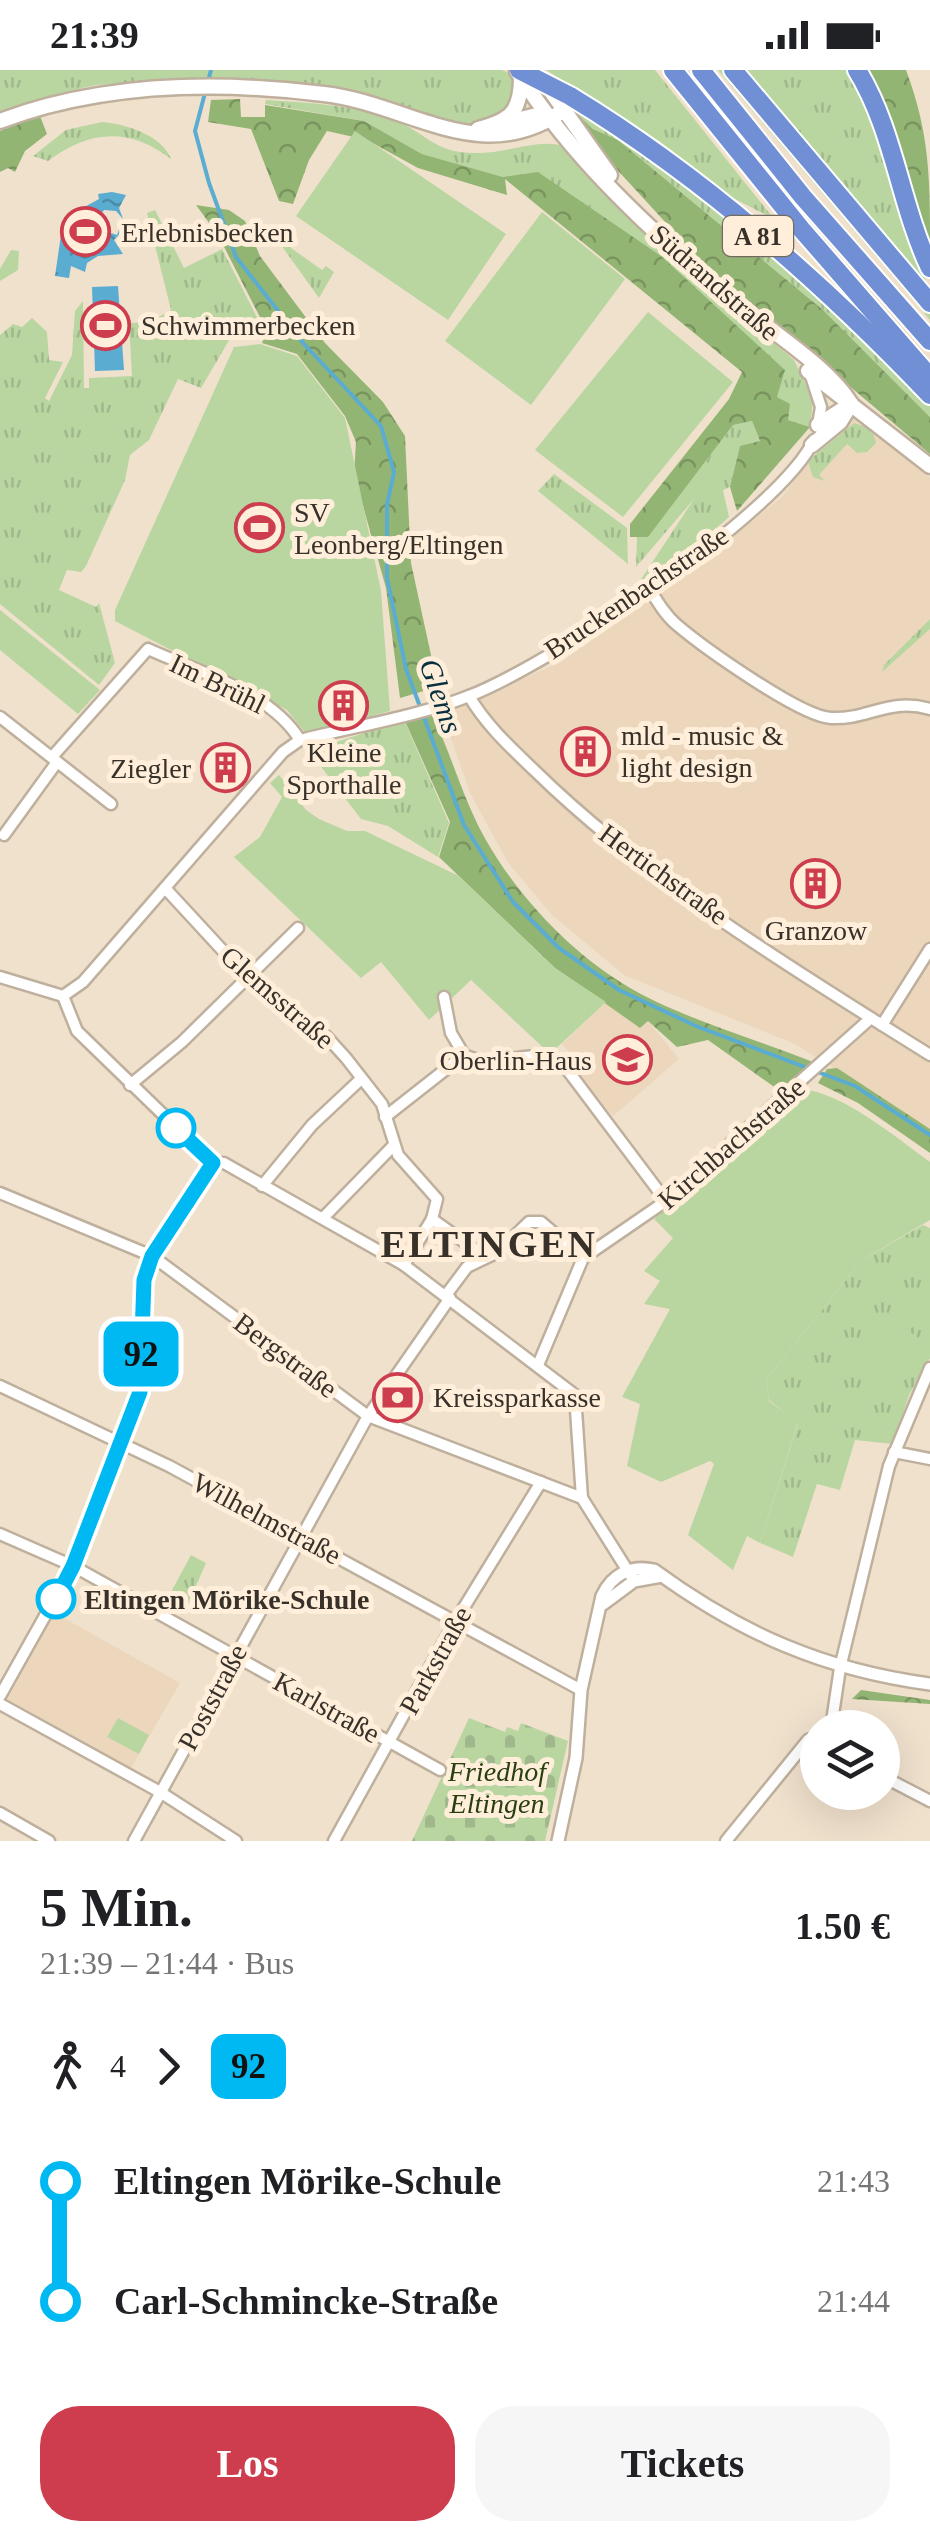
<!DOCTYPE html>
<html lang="de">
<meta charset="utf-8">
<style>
:root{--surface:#fff;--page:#f6f6f6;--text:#202124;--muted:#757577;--accent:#cd3d4e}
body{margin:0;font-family:"Times New Roman",serif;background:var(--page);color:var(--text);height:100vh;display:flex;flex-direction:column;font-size:38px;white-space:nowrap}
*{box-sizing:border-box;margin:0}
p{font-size:32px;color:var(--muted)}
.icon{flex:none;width:55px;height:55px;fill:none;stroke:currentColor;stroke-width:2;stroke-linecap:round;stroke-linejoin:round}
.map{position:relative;height:1771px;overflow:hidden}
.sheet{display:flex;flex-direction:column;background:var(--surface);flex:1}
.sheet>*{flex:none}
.badge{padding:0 20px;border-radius:15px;font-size:35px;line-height:65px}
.fabs{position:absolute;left:800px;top:1640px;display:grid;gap:20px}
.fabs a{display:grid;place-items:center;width:100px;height:100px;border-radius:50%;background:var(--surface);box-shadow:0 10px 40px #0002;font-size:50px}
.map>.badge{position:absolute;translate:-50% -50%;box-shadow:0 0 0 5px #fff}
.legs{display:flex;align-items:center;gap:15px;height:110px;padding:0 40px;font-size:32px}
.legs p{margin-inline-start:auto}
.headline{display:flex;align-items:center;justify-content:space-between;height:170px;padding:0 40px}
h1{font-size:55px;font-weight:800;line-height:75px}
.primary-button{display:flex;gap:20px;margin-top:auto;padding:20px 40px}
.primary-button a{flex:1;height:115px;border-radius:40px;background:var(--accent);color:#fff;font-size:40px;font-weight:800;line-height:115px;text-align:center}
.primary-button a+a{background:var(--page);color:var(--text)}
ul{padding:0 40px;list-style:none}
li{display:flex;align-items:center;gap:35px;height:120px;font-size:38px}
li i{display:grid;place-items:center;width:15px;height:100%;margin:0 12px;background:currentColor}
li i::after{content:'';width:25px;height:25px;margin:-12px;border:8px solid;border-radius:50%;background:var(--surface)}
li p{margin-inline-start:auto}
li:first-child i{background:linear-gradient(#0000 50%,currentColor 0)}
li:last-child i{background:linear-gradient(currentColor 50%,#0000 0)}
.status{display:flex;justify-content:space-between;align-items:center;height:70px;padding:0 50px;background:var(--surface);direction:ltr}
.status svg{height:28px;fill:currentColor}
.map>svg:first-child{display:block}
</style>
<div class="status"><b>21:39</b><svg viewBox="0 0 49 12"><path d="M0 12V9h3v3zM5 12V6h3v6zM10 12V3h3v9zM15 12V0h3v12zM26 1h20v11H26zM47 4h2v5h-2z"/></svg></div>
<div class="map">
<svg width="930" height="1771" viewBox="0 0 930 1771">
<defs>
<pattern id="grass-tufts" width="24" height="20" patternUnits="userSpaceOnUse" patternTransform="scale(2.5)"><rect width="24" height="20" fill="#b9d6a1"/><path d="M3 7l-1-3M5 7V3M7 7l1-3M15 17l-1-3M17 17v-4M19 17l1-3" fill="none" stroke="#a0b88b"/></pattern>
<pattern id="forest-crowns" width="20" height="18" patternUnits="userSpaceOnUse" patternTransform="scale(2.5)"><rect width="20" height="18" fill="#93b574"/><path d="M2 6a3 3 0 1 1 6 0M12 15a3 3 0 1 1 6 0" fill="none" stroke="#79945f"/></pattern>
<pattern id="cemetery-stones" width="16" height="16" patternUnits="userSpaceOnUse" patternTransform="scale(2.5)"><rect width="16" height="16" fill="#b9d6a1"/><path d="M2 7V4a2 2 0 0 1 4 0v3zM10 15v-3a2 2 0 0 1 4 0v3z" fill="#a0b88b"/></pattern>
<pattern id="water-ripples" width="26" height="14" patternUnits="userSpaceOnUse" patternTransform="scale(2.5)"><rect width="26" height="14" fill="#5aacd0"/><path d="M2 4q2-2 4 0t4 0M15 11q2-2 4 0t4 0" fill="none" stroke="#4b8da9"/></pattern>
</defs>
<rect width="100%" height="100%" fill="#f0e1cd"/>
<!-- built -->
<g fill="#ecd7bd">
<polygon points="854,345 930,408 930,1059 795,974 624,905 552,845 509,794 471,725 442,643 561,592 697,496 783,426 807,393"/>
<polygon points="606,932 640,958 648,951 679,989 613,1046 571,998 578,991 562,974"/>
<polygon points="55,1543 180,1613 130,1700 7,1630"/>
</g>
<!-- grass -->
<g fill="url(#grass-tufts)">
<path d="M0 0H502L516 6 512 39 477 56 454 55C332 22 225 0 97 15 64 21 31 35 0 44Z"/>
<polygon points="546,0 655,0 774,149 731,127 659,71"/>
<polygon points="718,0 723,0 930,243 930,250"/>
<polygon points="743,0 847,0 873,55 926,211"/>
<path d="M266 30C308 33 347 34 389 48 427 61 432 85 481 83 508 83 541 67 566 77L697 208 794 290 813 329 810 357 788 350 777 327 503 107 422 84 364 51 265 34Z"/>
<path d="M563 31C699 112 813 222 930 328V347L823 240 618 70 593 59Z"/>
<path d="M102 52C126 54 162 65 171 89 129 57 90 60 48 91L33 86 66 60Z"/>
<polygon points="155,140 184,198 222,179 263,259 231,267 201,318 178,309 149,370 130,385 125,410 86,496 81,502 67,500 59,520 96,537 99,533 115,593 99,615 0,534 0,265 13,254 22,257 32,248 47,262 49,290 63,292 45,328 49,331 72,285 75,241 83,231 84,318 89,318 89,308 132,306 129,253 150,252 171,240 147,143"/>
<polygon points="286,167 293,173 291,178 322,200 326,196 334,202 319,228 281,175"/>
<polygon points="11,180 19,181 18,200 0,211 0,199"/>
<polygon points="752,351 760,372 740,377 730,417 723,420 729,447 686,485 636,517 694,429 636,497 637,467 648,466 733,355"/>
<polygon points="854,353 872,359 876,373 867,382 857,383 847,374 819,405 825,411 813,407 808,391"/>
<polygon points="554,404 627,458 628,494 538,421"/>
<polygon points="930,549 930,559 882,602 884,595"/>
<polygon points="404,650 449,753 438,787 388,756 361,749 309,681"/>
<polygon points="923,1155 930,1158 930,1288 909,1325 893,1374 855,1370 840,1420 817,1414 793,1487 760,1473 798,1353 769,1330 766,1310 862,1190"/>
<polygon points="191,1485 206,1493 183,1545 164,1535"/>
</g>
<!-- forest -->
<g fill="url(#forest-crowns)">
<path d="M866 0H906C930 64 930 110 930 180Z"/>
<polygon points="240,29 241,47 265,47 265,35 364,51 422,84 503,107 538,102 661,186 785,300 777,327 790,334 788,350 810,357 737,441 730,417 740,376 760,371 752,351 733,355 648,467 630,467 630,454 729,329 742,302 505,109 507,125 418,98 367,70 327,61 309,90 293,134 279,131 251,59 208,52 211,30"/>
<polygon points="563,31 593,59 618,70 823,240 930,347 930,384 702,192 610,92"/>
<polygon points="40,46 47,64 25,81 15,102 8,98 0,102 0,61"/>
<polygon points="196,135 229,140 245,151 260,186 325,273 383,332 405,366 411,493 436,608 434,618 400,628 386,518 354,404 356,372 345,346 297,284 262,273 267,261 218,165"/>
<path d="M432 644C453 688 464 734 490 777 522 830 569 880 622 913 676 947 754 968 813 992L780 1021 708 970 677 977 648 951 640 958 555 898 439 787 450 752 404 649Z"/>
<polygon points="837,998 930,1059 930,1083 858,1033 818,1013 827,999"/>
<polygon points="861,1620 930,1630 930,1634 852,1629"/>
</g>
<!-- cemetery -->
<polygon fill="url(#cemetery-stones)" points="469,1648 505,1662 507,1657 518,1661 521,1653 568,1671 545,1771 412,1771"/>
<!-- garden -->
<g fill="#b9d6a1">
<polygon points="355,61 506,164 448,250 296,146"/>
<polygon points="542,142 625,209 531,335 445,271"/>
<polygon points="648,242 733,312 623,447 535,380"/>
<polygon points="260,274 297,286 345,348 381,521 390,641 306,664 287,640 115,551 115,540 234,277"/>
<polygon points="0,540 100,620 78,644 0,580"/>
<polygon points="279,705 306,740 319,749 347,761 365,761 459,806 555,898 606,932 550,984 471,910 429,950 381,892 361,908 234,787 260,767 282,727 270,713"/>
<path d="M802 1019C843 1023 897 1068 930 1092V1150L862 1190 766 1310 769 1331 798 1352 760 1473 747 1466 733 1500 688 1465 714 1394 710 1391 661 1412 627 1396 640 1334 622 1327 670 1239 644 1234 660 1211 644 1201 673 1168 654 1149Z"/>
<polygon points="889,1248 925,1272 890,1329 848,1300"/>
<polygon points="118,1648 149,1665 139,1684 107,1667"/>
</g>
<!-- water -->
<g fill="url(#water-ripples)" fill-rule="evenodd">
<path d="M112 122 126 125 119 138 126 157 114 170 123 184 98 186 87 193 85 202 71 196 69 208 55 206 61 165 75 167 68 146 99 129 98 124ZM104 140 116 141 123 149 117 165 99 159 97 150Z"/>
<polygon points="118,216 124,300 95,301 92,217"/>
</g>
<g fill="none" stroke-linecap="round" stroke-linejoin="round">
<!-- stream -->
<polyline stroke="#5aacd0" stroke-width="4" points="211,0 195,61 209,113 236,187 303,273 381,356 394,402 387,435 387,508 406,599 464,755 513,832 559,878 619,920 696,956 855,1016 930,1065"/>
<defs>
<g id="minor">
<polyline points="810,303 821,337 818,354"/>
<path d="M649 518C657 531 665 545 677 555 703 577 801 647 831 648 868 650 889 627 930 639"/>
<path d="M469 626C486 655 510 677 534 700 647 811 796 901 930 985"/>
<polyline points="0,647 111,734"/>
<path d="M52 687 148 579C198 602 270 621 300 670"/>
<polyline points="4,765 57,692"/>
<polyline points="165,818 248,908 327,967 346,988 382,1034 398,1085 437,1129 432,1149 404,1195"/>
<path d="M0 907 63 926 83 912 283 682 300 670C355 656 416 647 469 626 549 595 778 445 814 370"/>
<polyline points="63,926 77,961 213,1093 224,1093 404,1195 575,1325 582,1428 631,1506"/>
<path d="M444 927 451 963 464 985C497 1001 527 977 560 990L666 1131"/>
<polyline points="882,955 930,879"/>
<polyline points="130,1015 182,972 298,858"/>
<polyline points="385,1047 464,985"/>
<polyline points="262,1116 312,1055 361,1009"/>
<polyline points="0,1123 152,1186 368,1346 582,1428"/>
<polyline points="323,1148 393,1076"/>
<polyline points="432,1149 484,1186"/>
<polyline points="446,1225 467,1197 498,1182 529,1152 541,1152 583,1188"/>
<polyline points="538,1295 583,1188 666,1131 871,948"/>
<polyline points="0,1316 169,1396 581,1620"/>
<polyline points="894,1382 930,1389"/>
<polyline points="0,1464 73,1496 440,1700"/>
<polyline points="0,1626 73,1496 140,1322 144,1210 152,1186 213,1093"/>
<polyline points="0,1634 160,1722 236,1771"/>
<polyline points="831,1658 840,1598 889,1396 930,1298"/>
<polyline points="882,1706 930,1731"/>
<polyline points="0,1743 49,1771"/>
<polyline points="134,1771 368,1346 450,1228"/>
<polyline points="334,1771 455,1552 541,1412"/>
<polyline points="726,1771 808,1670 818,1666"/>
</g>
<g id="tertiary">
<polyline points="603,1534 634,1511 662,1506"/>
<path d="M558 1771 576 1688 581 1620 602 1526C612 1504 631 1495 654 1500 740 1563 824 1600 930 1614"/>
</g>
<g id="secondary">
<path d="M517 1C571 87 648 158 725 224 761 255 828 295 851 334"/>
<polyline points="545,13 610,105"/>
<path d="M0 51C101 13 218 11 324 24 410 34 481 99 564 40"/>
<polyline points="508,52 537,45 551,49"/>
<path d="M478 59C510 51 521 42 521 7"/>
<polyline points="808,301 930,396"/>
<polyline points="818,355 851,334"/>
<polyline points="812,375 840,352 851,334"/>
</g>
<g id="motorway">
<polyline points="673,0 802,160 930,307"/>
<polyline points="701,0 803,127 930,271"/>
<polyline points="733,0 930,233"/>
<path d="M857 0C894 60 900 134 930 198"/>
<path d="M570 26C702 106 824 214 930 325"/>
</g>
</defs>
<!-- minor casing -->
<use href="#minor" stroke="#bfb09d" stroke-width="15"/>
<!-- tertiary casing -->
<use href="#tertiary" stroke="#bfb09d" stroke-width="16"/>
<!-- secondary casing -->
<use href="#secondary" stroke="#bfb09d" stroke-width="19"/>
<!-- motorway casing -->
<use href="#motorway" stroke="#fff" stroke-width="22"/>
<!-- minor -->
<use href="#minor" stroke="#fff" stroke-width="10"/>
<!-- tertiary -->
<use href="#tertiary" stroke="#fff" stroke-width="11"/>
<!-- secondary -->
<use href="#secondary" stroke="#fff" stroke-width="14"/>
<!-- motorway -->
<use href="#motorway" stroke="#708fd4" stroke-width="18"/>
<defs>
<polyline id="motorway-bridge" points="519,0 570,26"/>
</defs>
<!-- motorway-bridge casing -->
<use href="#motorway-bridge" stroke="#fff" stroke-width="22" stroke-linecap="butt"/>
<!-- motorway-bridge -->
<use href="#motorway-bridge" stroke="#708fd4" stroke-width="18"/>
</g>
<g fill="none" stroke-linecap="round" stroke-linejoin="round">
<defs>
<polyline id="line-1" points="56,1529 73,1496 140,1322 144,1210 152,1186 213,1093 176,1058"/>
</defs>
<!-- line-1 casing -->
<use href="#line-1" stroke="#fff" stroke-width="22"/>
<!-- line-1 -->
<use href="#line-1" stroke="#00b9f2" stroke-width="15"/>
</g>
<!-- icons -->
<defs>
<symbol id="stadium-ring" viewBox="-11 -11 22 22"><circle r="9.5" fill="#feeeda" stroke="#cd3d4e" stroke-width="1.5"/><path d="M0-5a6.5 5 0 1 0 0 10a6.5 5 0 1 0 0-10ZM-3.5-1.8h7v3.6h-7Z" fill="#cd3d4e"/></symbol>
<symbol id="building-ring" viewBox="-11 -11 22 22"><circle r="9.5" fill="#feeeda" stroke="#cd3d4e" stroke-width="1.5"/><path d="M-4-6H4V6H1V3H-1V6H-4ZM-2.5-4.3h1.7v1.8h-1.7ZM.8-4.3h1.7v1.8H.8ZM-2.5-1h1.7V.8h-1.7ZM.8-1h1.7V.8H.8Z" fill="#cd3d4e"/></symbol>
<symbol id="school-ring" viewBox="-11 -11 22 22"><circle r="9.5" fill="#feeeda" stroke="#cd3d4e" stroke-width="1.5"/><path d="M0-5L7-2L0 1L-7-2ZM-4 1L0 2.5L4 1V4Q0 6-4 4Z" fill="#cd3d4e"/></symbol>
<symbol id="bank-ring" viewBox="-11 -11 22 22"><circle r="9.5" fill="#feeeda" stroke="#cd3d4e" stroke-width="1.5"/><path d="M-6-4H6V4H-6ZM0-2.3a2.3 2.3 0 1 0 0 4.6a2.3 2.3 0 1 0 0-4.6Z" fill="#cd3d4e"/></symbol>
</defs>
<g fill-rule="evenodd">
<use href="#stadium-ring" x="58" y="134" width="55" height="55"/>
<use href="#stadium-ring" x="78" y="228" width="55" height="55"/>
<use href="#stadium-ring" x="232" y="430" width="55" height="55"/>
<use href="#building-ring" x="316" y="608" width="55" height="55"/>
<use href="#building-ring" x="558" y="654" width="55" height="55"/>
<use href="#building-ring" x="198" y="670" width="55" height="55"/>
<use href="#building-ring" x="788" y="786" width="55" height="55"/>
<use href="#school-ring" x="600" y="962" width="55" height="55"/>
<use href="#bank-ring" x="370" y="1300" width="55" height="55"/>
</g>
<!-- markers -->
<g fill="#fff" stroke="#00b9f2" stroke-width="5">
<circle cx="176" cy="1058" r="18"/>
<circle cx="56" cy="1529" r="18"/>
</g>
<g text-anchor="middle" stroke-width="10" stroke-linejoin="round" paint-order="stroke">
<!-- shield labels -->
<rect fill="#feeeda" stroke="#736a5f" stroke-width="2.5" x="723" y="146" width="70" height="40" rx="8"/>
<g font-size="25" font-weight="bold" fill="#37312a">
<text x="758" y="175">A 81</text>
</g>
<!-- poi labels -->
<g font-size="28" fill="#37312a" stroke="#feeeda" text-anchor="start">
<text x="121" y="172">Erlebnisbecken</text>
<text x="141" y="265">Schwimmerbecken</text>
<text x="294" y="452">SV<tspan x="294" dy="32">Leonberg/Eltingen</tspan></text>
<text x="621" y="675">mld - music &amp;<tspan x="621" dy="32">light design</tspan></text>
<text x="344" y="692" text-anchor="middle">Kleine<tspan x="344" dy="32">Sporthalle</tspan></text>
<text x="191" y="708" text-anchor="end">Ziegler</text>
<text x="816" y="870" text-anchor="middle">Granzow</text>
<text x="592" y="1000" text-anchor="end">Oberlin-Haus</text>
<text x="433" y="1337">Kreissparkasse</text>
</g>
<!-- street labels -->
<g font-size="28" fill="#37312a" stroke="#feeeda">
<text transform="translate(715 212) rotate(41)" y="10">Südrandstraße</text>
<text transform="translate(636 522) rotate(-34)" y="10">Bruckenbachstraße</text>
<text transform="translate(218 613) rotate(26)" y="10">Im Brühl</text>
<text transform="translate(664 804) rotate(36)" y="10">Hertichstraße</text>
<text transform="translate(278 927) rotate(41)" y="10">Glemsstraße</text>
<text transform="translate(731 1073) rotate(-41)" y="10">Kirchbachstraße</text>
<text transform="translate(286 1285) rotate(37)" y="10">Bergstraße</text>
<text transform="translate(267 1448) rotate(28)" y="10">Wilhelmstraße</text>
<text transform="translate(435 1590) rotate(-61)" y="10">Parkstraße</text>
<text transform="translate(212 1627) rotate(-62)" y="10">Poststraße</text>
<text transform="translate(327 1637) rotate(29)" y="10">Karlstraße</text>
</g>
<!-- stop labels -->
<g font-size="28" font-weight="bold" fill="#37312a" stroke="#feeeda" text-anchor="start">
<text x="84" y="1539">Eltingen Mörike-Schule</text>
</g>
<!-- park labels -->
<g font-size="28" font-style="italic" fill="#293f10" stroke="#feeeda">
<text x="497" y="1711">Friedhof<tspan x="497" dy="32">Eltingen</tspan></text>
</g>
<!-- water labels -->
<g font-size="30" font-style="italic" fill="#09303f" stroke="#feeeda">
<text transform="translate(441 626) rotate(71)" y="10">Glems</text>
</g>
<!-- district labels -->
<g font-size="38" font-weight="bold" letter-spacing="2.5" fill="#37312a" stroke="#feeeda">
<text x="489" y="1187">ELTINGEN</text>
</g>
</g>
</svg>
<div class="fabs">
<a><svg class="icon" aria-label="layers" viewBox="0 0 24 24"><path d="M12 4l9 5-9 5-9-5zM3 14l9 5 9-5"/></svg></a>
</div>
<b class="badge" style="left:141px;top:1284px;background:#00b9f2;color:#111">92</b>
</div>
<section class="sheet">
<div class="headline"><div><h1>5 Min.</h1><p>21:39 – 21:44 · Bus</p></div><b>1.50 €</b></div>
<div class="legs"><svg class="icon" aria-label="walk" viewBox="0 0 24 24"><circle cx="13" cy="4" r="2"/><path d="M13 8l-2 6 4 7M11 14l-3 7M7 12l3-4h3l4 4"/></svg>4<svg class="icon" aria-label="forward" viewBox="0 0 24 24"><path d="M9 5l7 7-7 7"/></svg><b class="badge" style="background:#00b9f2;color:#111">92</b></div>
<ul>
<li><i style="color:#00b9f2"></i><b>Eltingen Mörike-Schule</b><p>21:43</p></li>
<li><i style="color:#00b9f2"></i><b>Carl-Schmincke-Straße</b><p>21:44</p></li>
</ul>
<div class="primary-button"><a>Los</a><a>Tickets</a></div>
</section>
